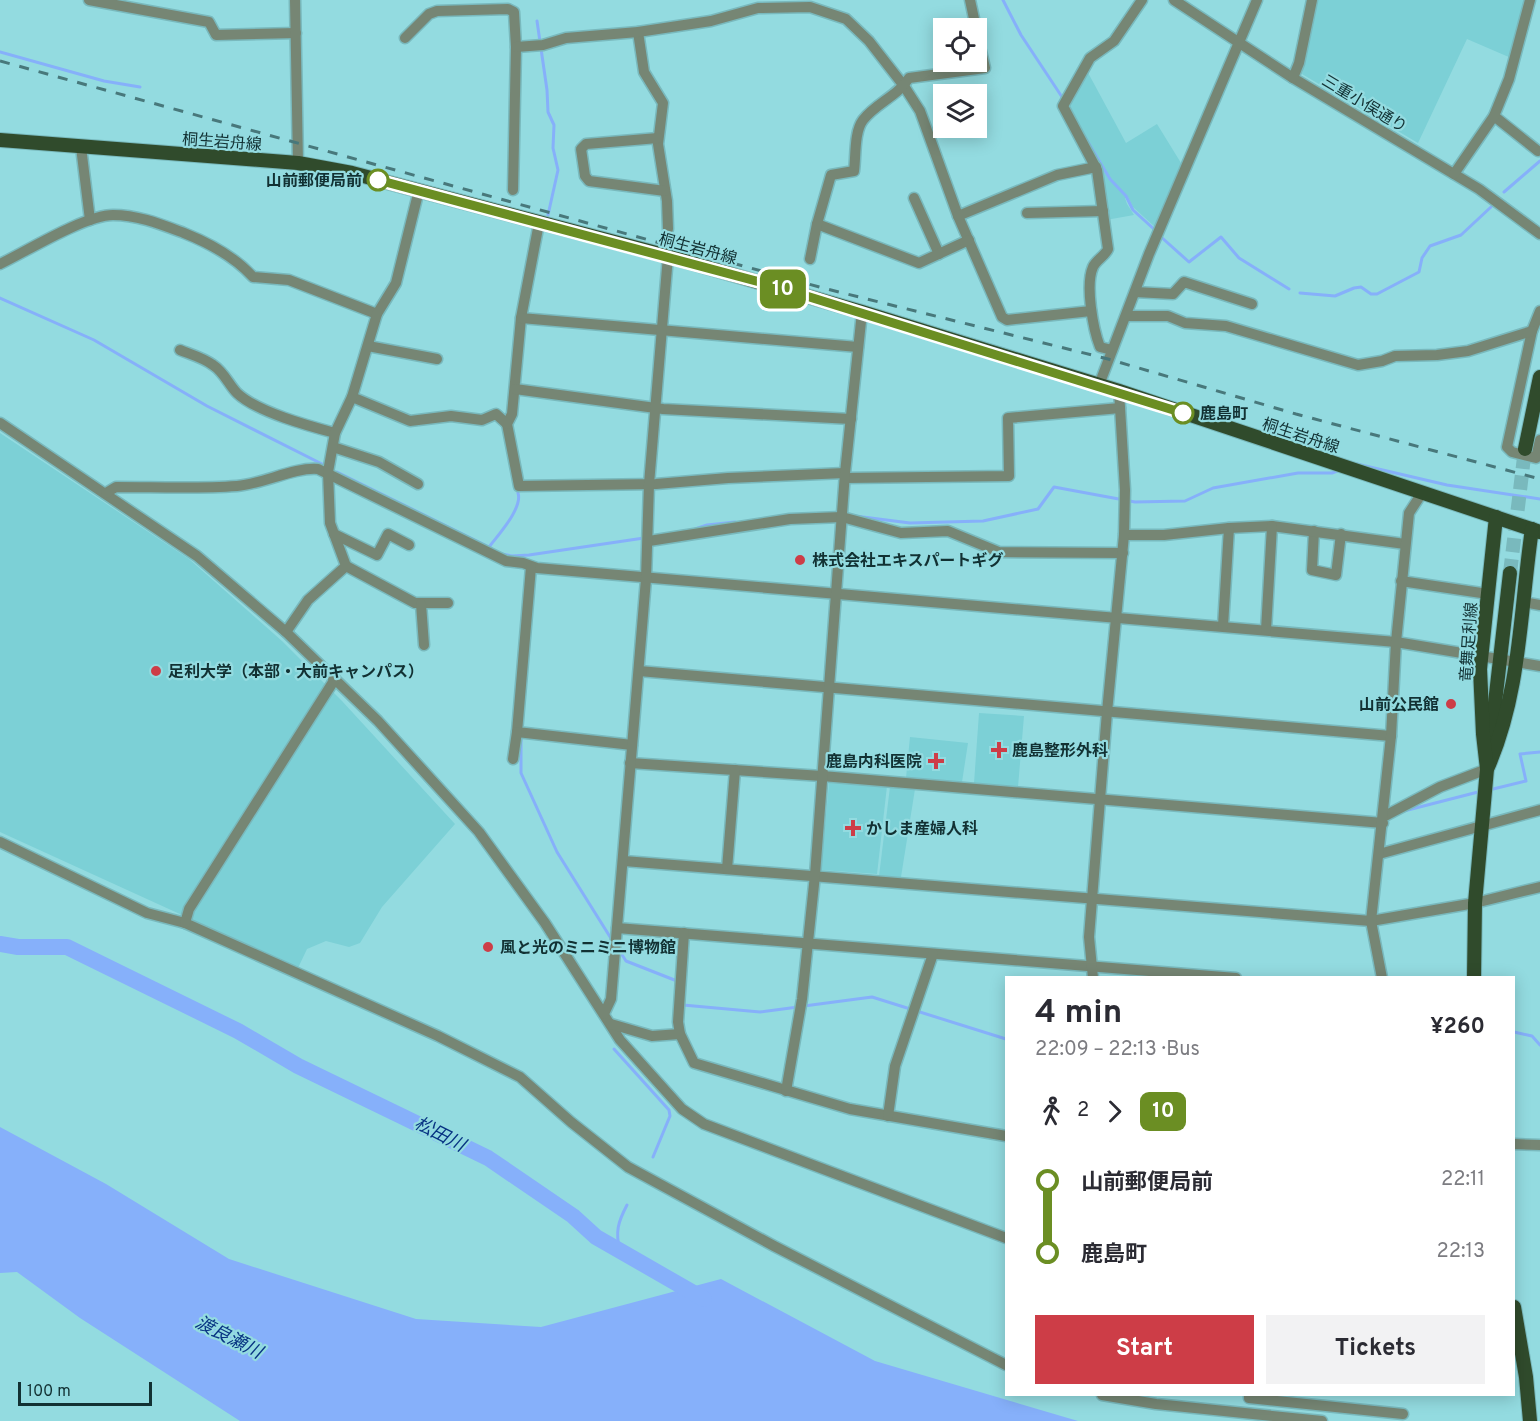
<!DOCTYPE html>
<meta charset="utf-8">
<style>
:root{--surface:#fff;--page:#f2f2f3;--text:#2b2b33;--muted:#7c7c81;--accent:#cd3d47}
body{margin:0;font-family:Overpass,"Noto Sans JP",sans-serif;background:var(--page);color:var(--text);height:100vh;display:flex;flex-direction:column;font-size:22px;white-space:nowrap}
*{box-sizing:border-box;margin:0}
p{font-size:20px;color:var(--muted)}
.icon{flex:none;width:33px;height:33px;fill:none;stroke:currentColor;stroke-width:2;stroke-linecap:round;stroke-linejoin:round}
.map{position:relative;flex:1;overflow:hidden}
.panel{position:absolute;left:1005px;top:976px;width:510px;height:420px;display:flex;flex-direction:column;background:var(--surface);border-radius:0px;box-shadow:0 3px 15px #0003}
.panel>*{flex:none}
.badge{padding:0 12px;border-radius:9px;font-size:21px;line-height:39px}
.fabs{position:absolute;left:933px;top:18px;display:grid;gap:12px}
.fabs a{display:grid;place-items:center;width:54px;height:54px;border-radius:0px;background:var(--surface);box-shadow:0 3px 15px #0003;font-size:30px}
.scale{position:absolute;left:18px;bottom:15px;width:134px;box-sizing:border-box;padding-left:6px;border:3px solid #123133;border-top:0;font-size:16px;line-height:21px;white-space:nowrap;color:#123133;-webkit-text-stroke:4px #93dbe0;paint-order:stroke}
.map>.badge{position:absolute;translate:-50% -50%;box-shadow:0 0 0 3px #fff}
.legs{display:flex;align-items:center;gap:9px;height:66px;padding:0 30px;font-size:20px}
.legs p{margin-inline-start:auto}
.summary{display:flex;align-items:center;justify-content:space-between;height:102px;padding:0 30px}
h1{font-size:33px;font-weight:700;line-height:45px}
.action{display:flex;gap:12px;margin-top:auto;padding:12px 30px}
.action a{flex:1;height:69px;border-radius:0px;background:var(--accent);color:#fff;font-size:24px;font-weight:700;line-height:69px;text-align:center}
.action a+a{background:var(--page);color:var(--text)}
ul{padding:0 30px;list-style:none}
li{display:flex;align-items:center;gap:21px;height:72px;font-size:22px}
li i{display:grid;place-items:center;width:9px;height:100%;margin:0 8px;background:currentColor}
li i::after{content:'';width:15px;height:15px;margin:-8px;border:4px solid;border-radius:50%;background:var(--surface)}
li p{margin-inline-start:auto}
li:first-child i{background:linear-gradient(#0000 50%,currentColor 0)}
li:last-child i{background:linear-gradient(currentColor 50%,#0000 0)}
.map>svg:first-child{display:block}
</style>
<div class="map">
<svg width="1540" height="1421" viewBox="0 0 1540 1421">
<rect width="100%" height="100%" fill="#93dbe0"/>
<!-- built -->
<g fill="#7cd0d6">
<polygon points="1317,0 1526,0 1511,58 1467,39 1418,143 1302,74"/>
<polygon points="1086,69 1126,143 1157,124 1181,163 1155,227 1133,207 1128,197 1125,198 1127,204 1134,215 1106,220 1097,162 1066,106"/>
<polygon points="0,433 189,559 282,641 342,701 455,824 382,907 360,943 349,947 326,941 307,949 298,968 0,832"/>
<polygon points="979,713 1024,716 1018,787 974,783"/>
<polygon points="910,737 968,743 962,782 906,778"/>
<polygon points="829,783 887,786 877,874 821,870"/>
<polygon points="890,787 915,789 901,877 879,876"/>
</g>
<!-- water -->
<polygon fill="#86b0fa" points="0,1127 106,1184 229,1259 416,1319 541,1327 721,1279 875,1361 1078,1421 240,1421 80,1318 17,1272 0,1273"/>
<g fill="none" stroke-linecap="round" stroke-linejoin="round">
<!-- stream -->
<g stroke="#86b0fa" stroke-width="3">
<polyline points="1003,0 1021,35 1064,100"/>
<polyline points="537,21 547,90 548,112 554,125 553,148 558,170 548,215"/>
<polyline points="0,52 104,81 140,87"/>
<polyline points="1085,137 1110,179 1126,196 1133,210 1156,231"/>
<polyline points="1504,192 1540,161"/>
<polyline points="1160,236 1189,262 1221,237 1239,258 1289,289"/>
<polyline points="1300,293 1335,296 1354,288 1361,287 1371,294 1377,294 1419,272 1422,258 1430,246 1461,235 1491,207"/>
<polyline points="0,298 94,340 207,406 324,465"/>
<polyline points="1357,464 1447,485 1540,499"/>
<polyline points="337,472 491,548"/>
<polyline points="855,516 910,523 983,521 1038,509 1054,487 1135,502 1185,501 1213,488 1298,473 1332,473 1340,470"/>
<polyline points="695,529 707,525 735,522"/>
<path d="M489 547C498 535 523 508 518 493"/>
<polyline points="502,554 512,556 529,555 644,538"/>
<polyline points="521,736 521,773 557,852 612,940"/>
<polyline points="1489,790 1526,781 1520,754 1540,752"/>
<polyline points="1404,811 1482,791"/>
<polyline points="619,950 626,961 677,981"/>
<polyline points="683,1005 760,1012 798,1007"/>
<polyline points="804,1006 872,997 1006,1039"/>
<polyline points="1514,1032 1532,1036 1540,1045"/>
<polyline points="614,1049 669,1110 670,1116 653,1157"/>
<path d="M620 1251C615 1232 618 1222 627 1205"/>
</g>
<!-- river -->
<polyline stroke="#86b0fa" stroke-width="16" points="0,944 18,947 67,947 238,1031 298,1066 488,1158 573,1216 596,1237 704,1299"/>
<!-- major-tunnel -->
<polyline stroke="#79b9bd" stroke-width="14" stroke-dasharray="14 7" stroke-linecap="butt" points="1510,573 1525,449"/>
<defs>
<g id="minor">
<polyline points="89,0 209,22 216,35 296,33"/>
<polyline points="295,0 298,163"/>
<polyline points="970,0 976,28"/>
<polyline points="1174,0 1293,78 1479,189 1540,234"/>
<polyline points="638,32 644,72 663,103 658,144 667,201 668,229"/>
<polyline points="405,38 429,14 437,11 508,9 514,12 516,47 513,190"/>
<polyline points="516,47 543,45 566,38 638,32 711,21 758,8 810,7 846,19 869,41 904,86 920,111 958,216 1002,317 1007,320 1091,311"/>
<polyline points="1293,78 1299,63 1312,0"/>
<polyline points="1494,116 1538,151"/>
<polyline points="658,138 586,144 581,149 585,176 589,181 665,191"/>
<polyline points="81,147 90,220"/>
<polyline points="1454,174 1494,116 1509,79 1530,0"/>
<polyline points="914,198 939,254"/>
<polyline points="1027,213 1103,211"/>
<polyline points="958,216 1057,175 1096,167"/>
<polyline points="539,223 521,318 512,414 507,424 519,486 656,484 728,478 845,473"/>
<polyline points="817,224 919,263 969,240"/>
<path d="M810 259 817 224 831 175 854 171C856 156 854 132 863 120 876 103 898 96 909 78L985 68 976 30"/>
<path d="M0 264C27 251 85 215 113 215 138 215 160 224 184 233 209 243 235 257 253 277L289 280 377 314"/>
<polyline points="1135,292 1173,294 1184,282 1252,304"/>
<polyline points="1540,311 1532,331 1507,447 1512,452 1536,458 1540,440"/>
<polyline points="1126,316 1168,316 1185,323 1226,326 1358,365 1382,361 1395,356 1437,355 1468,351 1532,331"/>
<polyline points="521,318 858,347"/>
<polyline points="368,346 437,359"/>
<path d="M180 350C190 354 204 358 213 365 224 372 229 385 237 393 257 412 309 426 335 433"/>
<path d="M1112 350 1100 347C1093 329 1085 285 1093 267 1096 260 1105 256 1108 249L1097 170 1063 106 1090 58 1114 41 1142 0"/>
<polyline points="1099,385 1149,254 1257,0"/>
<polyline points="515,389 663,409 851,419"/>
<polyline points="352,397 410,421 451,416 482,420 496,414 507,424"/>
<polyline points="0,423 197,556 286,632 378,721 479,832 545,923 620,1040 682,1109 704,1124 1006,1238"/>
<polyline points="333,447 379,462 418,484"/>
<polyline points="845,478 1009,476 1008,418 1120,408"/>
<path d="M106 493 116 487C156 487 197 489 237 486 263 484 294 467 318 469L506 561 523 563 537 568 1396 642 1540 666"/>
<polyline points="1314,531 1312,570 1336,575 1341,534"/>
<polyline points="334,534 377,555 388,534 409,545"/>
<polyline points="1124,535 1164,535 1229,528 1272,526 1405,544"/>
<polyline points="649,541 790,519 842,517 901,533 948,531 999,552 1123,553"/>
<polyline points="346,566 415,603 448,603"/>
<polyline points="531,567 517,732 632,745"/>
<polyline points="1401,581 1488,594"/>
<polyline points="1523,602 1540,605"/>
<polyline points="421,604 424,645"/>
<polyline points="1223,626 1229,528"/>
<polyline points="1266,630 1272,526"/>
<polyline points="286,632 308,600 346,566 330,523 328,472 335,433 352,397 377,314 396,283 419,190"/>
<polyline points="639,671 1391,736"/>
<polyline points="513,759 517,732"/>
<polyline points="630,763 822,776 1383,823"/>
<polyline points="1383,817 1440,787 1487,769"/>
<polyline points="0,842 147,913 185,923 438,1036 520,1077 571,1122 628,1167 774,1246 1006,1365"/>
<polyline points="1379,854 1540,810"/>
<polyline points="624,861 1371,921 1475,903 1540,887"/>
<polyline points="727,869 735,770"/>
<polyline points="185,923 189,909 335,679"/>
<polyline points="617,928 1236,978"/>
<polyline points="684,933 678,1022 680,1034 694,1063 850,1109 1006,1136"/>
<polyline points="1093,978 1089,937 1107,712 1124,535 1125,490 1119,391"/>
<polyline points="1382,978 1371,921 1391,736 1396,642 1409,513 1422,493"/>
<polyline points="604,1014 611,999 646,579 649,484 668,256"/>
<polyline points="611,1024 652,1036 680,1034"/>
<polyline points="786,1091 802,999 815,875 845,473 862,312"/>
<polyline points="888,1116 895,1066 933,954"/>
<polyline points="1514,1144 1540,1145"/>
<polyline points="1102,1395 1156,1404 1322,1421"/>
<polyline points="1249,1395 1249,1398 1403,1414"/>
</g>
<g id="major">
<polyline points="0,140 298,163 352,173 668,256 862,312 1119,391 1540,532"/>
<polyline points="1525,449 1540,377"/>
<polyline points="1490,746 1510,573"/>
<path d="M1488 767C1521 691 1520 610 1532 529"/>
<polyline points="1474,978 1475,903 1487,769 1483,734 1480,669 1496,517"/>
<polyline points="1514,1307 1526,1377 1530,1421"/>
</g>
</defs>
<!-- minor casing -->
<use href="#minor" stroke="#79b9bd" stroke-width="13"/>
<!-- major casing -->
<use href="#major" stroke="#79b9bd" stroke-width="16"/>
<!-- minor -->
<use href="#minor" stroke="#768674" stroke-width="10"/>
<!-- major -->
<use href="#major" stroke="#304b2c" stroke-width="14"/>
<!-- rail -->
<polyline stroke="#48787b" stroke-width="3" stroke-dasharray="10 10" stroke-linecap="butt" points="0,61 823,288 1108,359 1296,414 1540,479"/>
</g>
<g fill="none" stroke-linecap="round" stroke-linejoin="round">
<defs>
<polyline id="line-1" points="378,180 771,285 1183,413"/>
</defs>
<!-- line-1 casing -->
<use href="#line-1" stroke="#fff" stroke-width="14"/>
<!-- line-1 -->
<use href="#line-1" stroke="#6b8e23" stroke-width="9"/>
</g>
<!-- markers -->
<g fill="#fff" stroke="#6b8e23" stroke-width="3">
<circle cx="378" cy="180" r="10"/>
<circle cx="1183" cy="413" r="10"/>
</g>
<g fill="#cd3d47" stroke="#93dbe0" stroke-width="2">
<circle cx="800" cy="560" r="6"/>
<circle cx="156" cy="671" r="6"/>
<circle cx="1451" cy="704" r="6"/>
<path d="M996 741h6v6h6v6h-6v6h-6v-6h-6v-6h6z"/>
<path d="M933 752h6v6h6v6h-6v6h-6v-6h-6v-6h6z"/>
<path d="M850 819h6v6h6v6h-6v6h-6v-6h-6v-6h6z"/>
<circle cx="488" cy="947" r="6"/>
</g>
<g text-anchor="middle" stroke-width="4.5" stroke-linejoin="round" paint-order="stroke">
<!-- street labels -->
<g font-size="16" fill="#123133" stroke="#93dbe0">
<text transform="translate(1365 103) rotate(31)" y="6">三重小俣通り</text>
<text transform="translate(222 141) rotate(4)" y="6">桐生岩舟線</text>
<text transform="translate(698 248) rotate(15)" y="6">桐生岩舟線</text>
<text transform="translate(1301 435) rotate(18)" y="6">桐生岩舟線</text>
<text transform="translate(1468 642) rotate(-86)" y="6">竜舞足利線</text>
</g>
<!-- stop labels -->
<g font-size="16" font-weight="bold" fill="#123133" stroke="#93dbe0" text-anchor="end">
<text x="362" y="186">山前郵便局前</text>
<text x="1200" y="419" text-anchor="start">鹿島町</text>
</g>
<!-- poi labels -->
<g font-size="16" font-weight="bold" fill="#123133" stroke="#93dbe0" text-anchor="start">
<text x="812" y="566">株式会社エキスパートギグ</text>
<text x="168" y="677">足利大学（本部・大前キャンパス）</text>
<text x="1439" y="710" text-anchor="end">山前公民館</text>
<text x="1012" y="756">鹿島整形外科</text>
<text x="922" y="767" text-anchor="end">鹿島内科医院</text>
<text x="866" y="834">かしま産婦人科</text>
<text x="500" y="953">風と光のミニミニ博物館</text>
</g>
<!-- water labels -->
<g font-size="18" font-style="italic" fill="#083483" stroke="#93dbe0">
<text transform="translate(440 1134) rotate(27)" y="6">松田川</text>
<text transform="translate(229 1337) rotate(27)" y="6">渡良瀬川</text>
</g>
</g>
</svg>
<div class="fabs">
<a><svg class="icon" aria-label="locate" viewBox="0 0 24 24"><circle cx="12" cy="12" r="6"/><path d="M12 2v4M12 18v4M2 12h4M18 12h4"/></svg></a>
<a><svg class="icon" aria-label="layers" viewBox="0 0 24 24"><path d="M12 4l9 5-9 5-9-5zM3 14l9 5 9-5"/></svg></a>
</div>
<div class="scale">100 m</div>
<b class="badge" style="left:783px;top:289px;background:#6b8e23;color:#fff">10</b>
<section class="panel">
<div class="summary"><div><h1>4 min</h1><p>22:09 – 22:13 · Bus</p></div><b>¥260</b></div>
<div class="legs"><svg class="icon" aria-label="walk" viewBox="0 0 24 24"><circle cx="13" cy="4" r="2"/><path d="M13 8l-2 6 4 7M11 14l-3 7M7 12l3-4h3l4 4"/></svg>2<svg class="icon" aria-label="forward" viewBox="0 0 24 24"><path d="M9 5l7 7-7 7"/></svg><b class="badge" style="background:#6b8e23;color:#fff">10</b></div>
<ul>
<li><i style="color:#6b8e23"></i><b>山前郵便局前</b><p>22:11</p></li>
<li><i style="color:#6b8e23"></i><b>鹿島町</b><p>22:13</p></li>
</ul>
<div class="action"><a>Start</a><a>Tickets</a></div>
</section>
</div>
